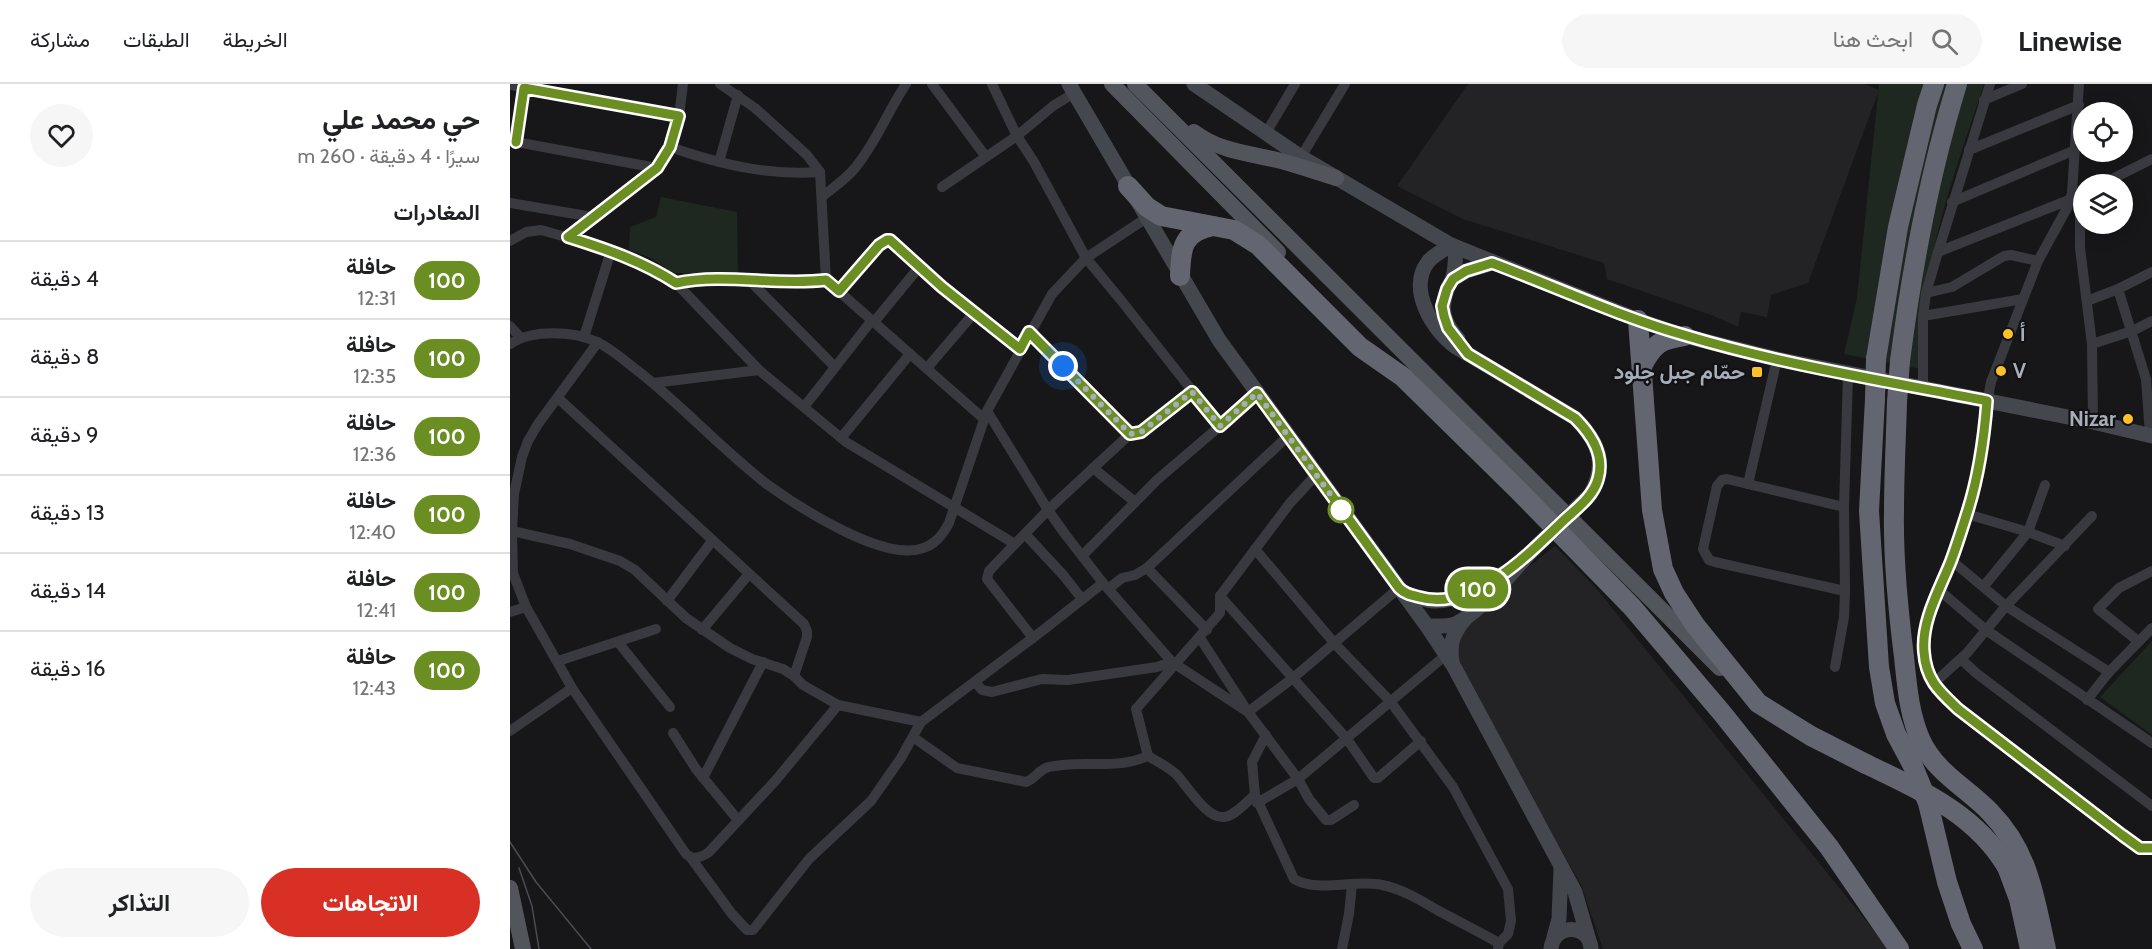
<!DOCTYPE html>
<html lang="ar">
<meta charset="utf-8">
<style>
:root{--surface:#fff;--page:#f6f6f6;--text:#202124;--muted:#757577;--line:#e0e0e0;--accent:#d93025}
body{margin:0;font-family:Cabin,Vazirmatn,sans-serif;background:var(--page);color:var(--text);direction:rtl;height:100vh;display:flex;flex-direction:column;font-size:22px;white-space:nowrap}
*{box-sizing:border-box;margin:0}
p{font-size:20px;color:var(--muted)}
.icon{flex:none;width:33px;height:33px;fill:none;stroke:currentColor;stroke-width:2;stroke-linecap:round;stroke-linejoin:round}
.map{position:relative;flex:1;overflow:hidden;direction:ltr}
.panel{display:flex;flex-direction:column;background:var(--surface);width:510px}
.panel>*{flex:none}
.badge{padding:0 12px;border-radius:20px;font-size:21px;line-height:39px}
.controls{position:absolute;left:1563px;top:18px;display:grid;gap:12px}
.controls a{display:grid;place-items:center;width:60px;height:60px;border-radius:50%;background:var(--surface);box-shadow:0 3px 15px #0003;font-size:30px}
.you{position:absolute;width:30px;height:30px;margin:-15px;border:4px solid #fff;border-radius:50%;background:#1a73e8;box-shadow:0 0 0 9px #1a73e833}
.map>.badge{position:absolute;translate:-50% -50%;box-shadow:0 0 0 3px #fff}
h2{padding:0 30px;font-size:22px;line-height:54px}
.round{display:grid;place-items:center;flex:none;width:63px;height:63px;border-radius:32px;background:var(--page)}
.headline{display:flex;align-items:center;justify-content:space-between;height:102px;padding:0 30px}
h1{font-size:28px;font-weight:700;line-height:45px}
.primary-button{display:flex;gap:12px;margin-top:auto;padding:12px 30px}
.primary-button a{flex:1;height:69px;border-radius:36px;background:var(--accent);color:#fff;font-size:24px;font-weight:700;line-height:69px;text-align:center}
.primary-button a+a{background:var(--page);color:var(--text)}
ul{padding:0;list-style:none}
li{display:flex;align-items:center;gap:18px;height:78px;padding:0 30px;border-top:2px solid var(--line)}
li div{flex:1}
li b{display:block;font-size:22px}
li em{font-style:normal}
li .badge{min-width:66px;font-weight:700;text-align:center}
header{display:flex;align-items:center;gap:36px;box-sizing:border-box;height:84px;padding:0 30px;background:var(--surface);border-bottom:2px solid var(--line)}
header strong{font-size:28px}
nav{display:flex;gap:33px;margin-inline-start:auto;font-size:21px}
.search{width:420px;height:54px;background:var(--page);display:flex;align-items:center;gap:15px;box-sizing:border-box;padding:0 21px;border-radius:33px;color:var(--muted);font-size:22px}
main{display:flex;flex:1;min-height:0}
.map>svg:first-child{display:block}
</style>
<header>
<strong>Linewise</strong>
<div class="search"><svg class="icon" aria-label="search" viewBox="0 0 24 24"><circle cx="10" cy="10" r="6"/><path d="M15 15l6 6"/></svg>ابحث هنا</div>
<nav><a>الخريطة</a><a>الطبقات</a><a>مشاركة</a></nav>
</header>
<main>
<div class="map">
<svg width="1642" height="865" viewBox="0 0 1642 865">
<rect width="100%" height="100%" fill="#171719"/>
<!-- built -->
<g fill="#232326">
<polygon points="958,0 1355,0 1369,6 1298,199 1261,211 1257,233 1231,228 1228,243 1204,232 1097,195 1094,179 953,135 887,102"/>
<polygon points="1045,462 1085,503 1379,865 1093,865 1071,801 991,660 947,576 949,555 962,537 1002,496"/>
</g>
<!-- green -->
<g fill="#1e2720">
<path d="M1369 0H1474C1449 77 1419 154 1413 235 1412 252 1414 269 1415 286L1334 270 1347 214Z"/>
<polygon points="151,113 227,128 228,189 163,189 141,174 119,166 120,143 146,133"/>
<polygon points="1642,557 1642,651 1590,613"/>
</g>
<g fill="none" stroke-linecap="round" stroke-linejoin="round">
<!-- minor -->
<g stroke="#393a40" stroke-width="10">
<polyline points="210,0 245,24 297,71 310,88 316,196 474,335"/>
<polyline points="422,0 476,73"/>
<polyline points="482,0 507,52 524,78 576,174 610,215 710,342 647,396 573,471"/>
<path d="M1569 0 1562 109 1557 124 1528 177 1481 298C1474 330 1476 362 1467 393 1460 421 1451 449 1441 476 1430 504 1413 533 1414 564 1414 593 1428 606 1448 625L1630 764H1642"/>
<polyline points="0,1 169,32"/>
<polyline points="1474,16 1512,0"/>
<polyline points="756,49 785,0"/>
<polyline points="0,57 147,84"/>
<polyline points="6,58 14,4"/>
<path d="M160 63C209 80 258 92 310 88"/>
<polyline points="1459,66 1569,21"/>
<polyline points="791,73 835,0"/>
<polyline points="209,78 228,11"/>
<polyline points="1592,100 1642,75"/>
<polyline points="432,103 507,52 543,22 564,9"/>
<path d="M313 112C324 103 336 95 345 84 366 59 378 27 396 0"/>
<polyline points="1570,112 1570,164 1582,260 1583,338"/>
<polyline points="1442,118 1565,66"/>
<polyline points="0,119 83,133"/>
<polyline points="58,153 147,84 160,63 169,32 173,0"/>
<path d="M0 157 16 148 31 146C78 159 125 172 166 199 215 189 266 202 316 196"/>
<polyline points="1428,168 1480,0"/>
<polyline points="239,196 325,283"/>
<polyline points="166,199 249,286 336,358 505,460 538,426 620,350"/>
<polyline points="1608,205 1636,295 1640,351"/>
<polyline points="329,208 369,161 377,156 380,156 432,203 510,265"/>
<polyline points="1416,209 1442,203 1494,172 1501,171 1528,177"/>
<polyline points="1577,217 1608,205 1642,188"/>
<polyline points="1413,232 1513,215"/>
<polyline points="364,238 410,182"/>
<polyline points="0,242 10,253"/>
<polyline points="519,248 620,350 631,348 682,308"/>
<polyline points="74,253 101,167"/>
<path d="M88 258 28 340 18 357 12 373 4 410 2 447 3 489 16 523 62 604 176 770C184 777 192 773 199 768L266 696 328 621"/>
<path d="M0 260C22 245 64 247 87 258 102 265 115 277 128 287 173 322 212 366 258 401 290 424 371 476 410 465 425 461 432 452 439 439L477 327 542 210 576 174 638 133"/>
<polyline points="1582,260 1622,247 1642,237"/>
<polyline points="417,284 464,229"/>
<polyline points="143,299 249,286"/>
<polyline points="1413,305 1413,232 1416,209 1428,168 1574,110"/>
<polyline points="49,315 294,540 297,547 297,553 284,592"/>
<polyline points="294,323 362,236"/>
<polyline points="477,327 538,426 555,450 593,499 662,578 738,628 783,594 889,504"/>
<polyline points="710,342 747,309"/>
<polyline points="331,354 400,270"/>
<polyline points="583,384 625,418"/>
<polyline points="1238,400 1267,275"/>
<polyline points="1334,423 1217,395 1212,396 1207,402 1193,465 1199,476 1205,478 1335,507"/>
<polyline points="1457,430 1518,448 1555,462"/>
<polyline points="2,447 60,460 110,477 125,486 176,534 220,564 242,575 273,585 284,592 293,601 328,621 411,638"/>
<polyline points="516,451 554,492 572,515"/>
<polyline points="505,460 479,487 477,495 523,554"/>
<polyline points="745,465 825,560 880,617 943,703 998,805 1001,837 998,850 989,859 988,865"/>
<polyline points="1441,476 1496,522 1599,588"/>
<polyline points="637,484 697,546"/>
<polyline points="1474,502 1518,448 1535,401"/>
<polyline points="598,505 612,494 625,491 637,484 779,351"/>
<polyline points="1429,506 1476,546 1642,659"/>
<polyline points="710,512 837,655 864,694 868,694 911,657"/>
<polyline points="157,517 202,457"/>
<polyline points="0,528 16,523"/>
<polyline points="192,546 239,490"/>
<polyline points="690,554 738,628 788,695 799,715 816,736 821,736 844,721"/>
<polyline points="1628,557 1588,525 1609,504 1642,487"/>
<polyline points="108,558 160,623"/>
<polyline points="1451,575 1466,589 1642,722"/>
<polyline points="48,577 146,545"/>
<polyline points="1325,583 1334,533 1335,507 1334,423 1338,291"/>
<polyline points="465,598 472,606 482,608 532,595 558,596 647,583 662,578"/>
<polyline points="1423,600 1457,569 1496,522 1582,432"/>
<polyline points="1577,616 1599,588 1642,544"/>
<polyline points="0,647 62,604"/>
<polyline points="163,649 186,685 228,736"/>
<path d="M756 651 742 678 745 711 784 795C807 809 846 795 872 801 892 805 910 816 927 826 948 837 969 848 989 859"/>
<path d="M403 653 447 684 516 698C525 695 529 685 539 683 574 675 602 687 638 672"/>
<polyline points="193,694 253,578"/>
<path d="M745 711C736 718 725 732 714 733 696 735 677 701 666 690 658 683 647 677 638 672L626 625 710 529V512L780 419 806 391"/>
<polyline points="747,719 788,695 936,571"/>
<polyline points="181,774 222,830 237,846 243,846 299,775 361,717 391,674 411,638 532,547 593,499"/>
<polyline points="832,865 839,830 842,800"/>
</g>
<!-- secondary -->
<g stroke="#45474e" stroke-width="15">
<polyline points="559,0 709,256 917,542 943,581 1065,808 1078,853"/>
<polyline points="684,0 791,73 941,161 1128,236 1175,252 1267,275 1583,338 1642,352"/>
<path d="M941 161C934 166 923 171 918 178 897 205 923 247 946 263L1065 334C1089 358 1098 380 1080 411"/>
<path d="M946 163C945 173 946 183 943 193 942 198 938 201 937 206 929 226 935 240 948 255"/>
<polyline points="943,195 956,187 982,179"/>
<path d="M893 509C903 512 915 517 925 517 948 517 976 503 994 489"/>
<path d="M917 542C926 542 937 543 945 540 974 527 1007 480 1031 458"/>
<path d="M942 578C939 559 943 549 955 535"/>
<polyline points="1044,853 1049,835 1051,785"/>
<path d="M1041 865C1043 839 1080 839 1081 865"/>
</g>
<!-- primary -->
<g stroke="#53555d" stroke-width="16">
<polyline points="602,0 768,168"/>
<polyline points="625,0 1210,584"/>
<path d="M684 48C709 67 737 69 767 76 787 81 806 88 826 94"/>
<polyline points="0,804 13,865"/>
</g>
<!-- motorway -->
<g stroke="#636670" stroke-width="20">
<polyline points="618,102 637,123 651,132 724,146 748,161 850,263 893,293 1009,407 1122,523 1212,629 1319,763 1389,865"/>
<path d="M670 192C671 164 672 148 703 142"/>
<polyline points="1128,236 1142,426 1153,485 1164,509 1185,541 1248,619 1301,652 1356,680"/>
<polyline points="1366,275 1388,143 1417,21 1424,0"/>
<path d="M1390 277C1402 183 1419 91 1447 0"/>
<path d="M1132 282C1144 259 1150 256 1175 252"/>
<polyline points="1365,315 1359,427 1369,583 1375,619 1386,650 1403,682 1418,719 1437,798 1451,840 1463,865"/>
<path d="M1387 318C1386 354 1384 391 1384 427 1383 475 1388 525 1394 573 1397 601 1399 631 1411 657 1426 689 1457 704 1480 728 1520 769 1524 813 1536 865"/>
<polyline points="1497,783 1509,815 1520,865"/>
</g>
<!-- tram -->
<g stroke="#4a4c53" stroke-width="1.5">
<polyline points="0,758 26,798 81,865"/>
<polyline points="9,784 22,822 29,865"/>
</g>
<!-- secondary-bridge -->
<polyline stroke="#45474e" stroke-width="15" points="1031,458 1080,411"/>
<!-- motorway-bridge -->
<g stroke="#636670" stroke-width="20">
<polyline points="1365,315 1366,275"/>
<polyline points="1387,318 1390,277"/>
<path d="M1356 680C1410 706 1465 729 1497 783"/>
</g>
</g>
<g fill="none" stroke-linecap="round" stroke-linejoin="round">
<defs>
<path id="line" d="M6 58 14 4 169 32 160 63 147 84 58 153C96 165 132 177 166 199 215 189 266 202 316 196L329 207 369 161 377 156H380L432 203 510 265 519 248 620 350 631 348 682 308 710 342 747 309 889 504C895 510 901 511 909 513 961 528 1016 473 1050 440 1063 427 1083 414 1088 395 1095 371 1082 351 1065 334L958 270 938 244 934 232 932 222 937 205 943 195 956 187 982 179C1046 203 1108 232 1174 251 1273 281 1376 297 1477 317 1474 356 1469 392 1457 429 1452 445 1447 461 1441 477 1430 505 1411 537 1414 568 1416 596 1429 607 1448 625L1612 751 1630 764H1642"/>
</defs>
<!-- line casing -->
<use href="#line" stroke="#fff" stroke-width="14"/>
<!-- line -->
<use href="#line" stroke="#6b8e23" stroke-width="9"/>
<!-- walk -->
<polyline stroke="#a8adba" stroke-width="6" stroke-dasharray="0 10.8" points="553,282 620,350 631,348 682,308 710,342 747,309 834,429 831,426"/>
</g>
<!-- markers -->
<g fill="#ffc029" stroke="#121214" stroke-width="2">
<circle cx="1498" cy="250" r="6"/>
<circle cx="1491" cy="287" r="6"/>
<rect x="1241" y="282" width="12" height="12" rx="3"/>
<circle cx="1618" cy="335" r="6"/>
</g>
<circle fill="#fff" stroke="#6b8e23" stroke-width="3" cx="831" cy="426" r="12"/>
<g text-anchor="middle" stroke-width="4.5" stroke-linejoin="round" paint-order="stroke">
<!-- poi labels -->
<g font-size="21" font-weight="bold" fill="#a8adba" stroke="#121214" text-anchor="start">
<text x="1510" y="257">أ</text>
<text x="1503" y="294">V</text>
<text x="1235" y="295" text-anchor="end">حمّام جبل جلود</text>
<text x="1606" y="342" text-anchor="end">Nizar</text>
</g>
</g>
</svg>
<div class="controls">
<a><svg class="icon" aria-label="locate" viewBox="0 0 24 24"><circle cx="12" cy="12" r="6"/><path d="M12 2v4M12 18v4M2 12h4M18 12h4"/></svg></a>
<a><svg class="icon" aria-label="layers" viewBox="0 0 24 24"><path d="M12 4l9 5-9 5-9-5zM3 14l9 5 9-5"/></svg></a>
</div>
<div class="you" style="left:553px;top:282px"></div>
<b class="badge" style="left:968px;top:505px;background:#6b8e23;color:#fff">100</b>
</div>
<section class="panel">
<div class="headline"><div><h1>حي محمد علي</h1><p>سيرًا · 4 دقيقة · 260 m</p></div><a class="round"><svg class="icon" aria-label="heart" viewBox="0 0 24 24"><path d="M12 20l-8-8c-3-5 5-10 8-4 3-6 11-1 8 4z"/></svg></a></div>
<h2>المغادرات</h2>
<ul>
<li><span class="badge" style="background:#6b8e23;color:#fff">100</span><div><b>حافلة</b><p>12:31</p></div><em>4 دقيقة</em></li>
<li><span class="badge" style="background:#6b8e23;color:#fff">100</span><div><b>حافلة</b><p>12:35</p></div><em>8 دقيقة</em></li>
<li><span class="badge" style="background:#6b8e23;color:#fff">100</span><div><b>حافلة</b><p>12:36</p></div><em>9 دقيقة</em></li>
<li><span class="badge" style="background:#6b8e23;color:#fff">100</span><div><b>حافلة</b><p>12:40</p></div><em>13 دقيقة</em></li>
<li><span class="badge" style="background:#6b8e23;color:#fff">100</span><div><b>حافلة</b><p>12:41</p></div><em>14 دقيقة</em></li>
<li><span class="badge" style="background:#6b8e23;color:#fff">100</span><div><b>حافلة</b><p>12:43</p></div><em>16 دقيقة</em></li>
</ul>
<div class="primary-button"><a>الاتجاهات</a><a>التذاكر</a></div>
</section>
</main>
